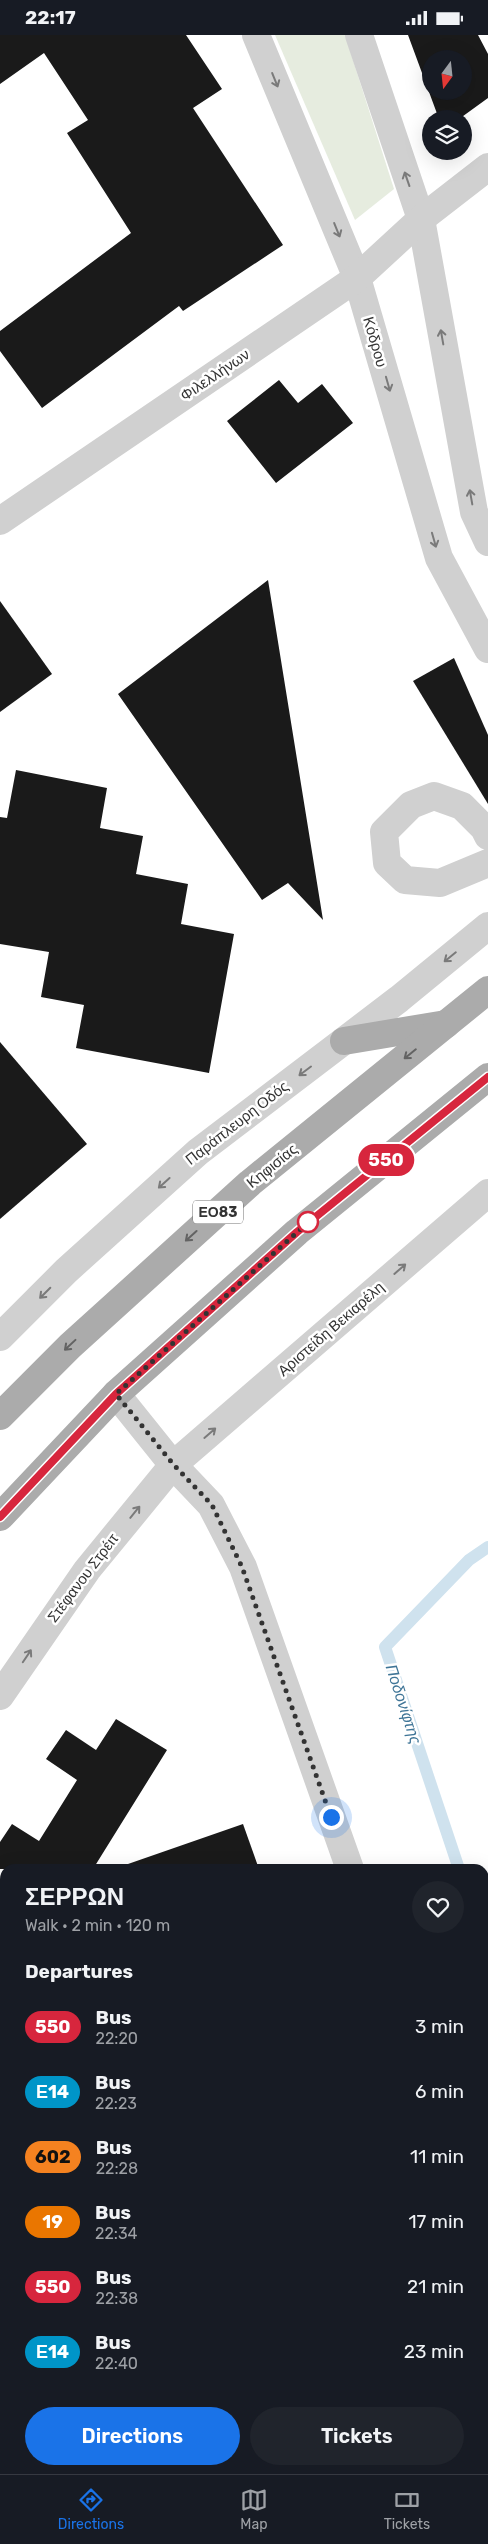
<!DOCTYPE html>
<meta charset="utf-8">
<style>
:root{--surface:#171b24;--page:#20242c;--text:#f1f3f6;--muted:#9ea1a6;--line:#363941;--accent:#1a73e8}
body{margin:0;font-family:Rubik,sans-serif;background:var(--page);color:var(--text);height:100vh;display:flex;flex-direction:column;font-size:19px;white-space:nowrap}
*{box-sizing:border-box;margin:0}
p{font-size:16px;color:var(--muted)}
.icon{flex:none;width:28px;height:28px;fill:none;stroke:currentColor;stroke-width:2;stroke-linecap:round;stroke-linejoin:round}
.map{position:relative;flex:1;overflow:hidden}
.panel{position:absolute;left:0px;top:1829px;width:489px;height:611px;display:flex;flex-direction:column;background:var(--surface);border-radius:15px 15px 0 0;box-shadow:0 5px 20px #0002}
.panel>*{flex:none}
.badge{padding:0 10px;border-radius:16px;font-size:18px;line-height:32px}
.needle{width:32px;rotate:195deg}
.fabs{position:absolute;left:422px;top:15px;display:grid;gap:10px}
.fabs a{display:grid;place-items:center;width:50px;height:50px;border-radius:50%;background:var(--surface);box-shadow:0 5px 20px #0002;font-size:25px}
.you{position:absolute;width:25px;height:25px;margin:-12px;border:4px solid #fff;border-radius:50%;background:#1a73e8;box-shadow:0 0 0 8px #1a73e833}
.map>.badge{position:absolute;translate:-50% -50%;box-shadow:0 0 0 2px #fff}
h2{padding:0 25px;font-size:19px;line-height:45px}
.round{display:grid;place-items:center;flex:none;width:52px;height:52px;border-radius:26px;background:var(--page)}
.overview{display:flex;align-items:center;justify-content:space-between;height:85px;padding:0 25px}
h1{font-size:24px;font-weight:600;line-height:38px}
.action{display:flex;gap:10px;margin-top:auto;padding:10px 25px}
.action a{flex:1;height:58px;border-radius:30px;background:var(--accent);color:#fff;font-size:20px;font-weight:600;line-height:58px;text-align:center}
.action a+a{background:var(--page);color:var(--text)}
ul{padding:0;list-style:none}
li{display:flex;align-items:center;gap:15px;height:65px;padding:0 25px}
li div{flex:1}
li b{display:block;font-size:19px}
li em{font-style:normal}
li .badge{min-width:55px;font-weight:700;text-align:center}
.status{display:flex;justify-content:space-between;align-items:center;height:35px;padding:0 25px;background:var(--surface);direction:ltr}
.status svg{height:14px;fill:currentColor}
.dock{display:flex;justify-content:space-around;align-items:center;height:70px;border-top:1px solid var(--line);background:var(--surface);font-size:14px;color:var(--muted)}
.dock a{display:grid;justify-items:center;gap:2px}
.dock .active{color:var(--accent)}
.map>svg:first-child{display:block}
</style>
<div class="status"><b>22:17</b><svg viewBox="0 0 49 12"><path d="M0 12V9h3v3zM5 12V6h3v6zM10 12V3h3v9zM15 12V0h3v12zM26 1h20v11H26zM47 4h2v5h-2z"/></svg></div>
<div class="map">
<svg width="488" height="2439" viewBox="0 0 488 2439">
<rect width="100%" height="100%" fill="#fff"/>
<!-- green -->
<polygon fill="#e6ecdf" points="275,0 345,0 394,154 355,185"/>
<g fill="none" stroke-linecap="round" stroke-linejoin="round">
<!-- stream -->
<g stroke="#cfe2ee" stroke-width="12">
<polyline points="459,1834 385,1612 469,1525 488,1512"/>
<polyline points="484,1909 488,1922"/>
</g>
</g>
<!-- building -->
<g fill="#1a1a1a" fill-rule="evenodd">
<polygon points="0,0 186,0 222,54 193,73 283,210 183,276 179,271 42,373 0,316 0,296 131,198 67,98 88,85 44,18 0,49"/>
<path d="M408 0H478L488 19V63L459 84H439ZM431 24H464V56H431Z"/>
<polygon points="279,345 298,368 322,349 353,388 276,448 227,386"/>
<polygon points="268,545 323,885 288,848 262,865 118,659"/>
<polygon points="0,566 52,639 0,677"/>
<polygon points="454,623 488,700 488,769 413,646"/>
<polygon points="16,735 107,753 100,793 143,801 136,839 188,849 181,889 234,899 209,1038 76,1013 84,970 41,962 49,917 0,909 0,782 7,783"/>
<polygon points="0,1007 87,1109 0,1184"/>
<polygon points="116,1684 167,1715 93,1834 0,1834 0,1807 12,1789 39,1806 77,1745 46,1724 66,1695 96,1715"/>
<polygon points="243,1789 259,1834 129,1834 128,1829"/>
</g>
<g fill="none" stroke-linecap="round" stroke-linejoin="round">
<!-- minor -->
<g stroke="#d0d0d0" stroke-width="28">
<polyline points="256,0 357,243 439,523 488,614"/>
<polyline points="359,0 421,184 474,477 488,507"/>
<polyline points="0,486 357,243 421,184 488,132"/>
<polyline points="488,801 484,793 462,771 434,761 411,770 384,797 387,828 405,845 440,848 488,828"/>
<polyline points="0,1302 66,1236 198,1117 399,964 488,891"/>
<polyline points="116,1359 173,1430 211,1470 243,1532 350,1834"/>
<polyline points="0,1661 87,1535 173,1430 488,1158"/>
<polyline points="0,1998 5,2001"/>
<polyline points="484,2207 488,2219"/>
<polyline points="465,2439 475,2435"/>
</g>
<!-- major -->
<g stroke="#ababab" stroke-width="28">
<polyline points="344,1006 446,989"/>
<polyline points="0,1381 70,1311 250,1148 488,955"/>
<polyline points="0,1482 116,1359 297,1197 488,1042"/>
</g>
</g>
<!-- one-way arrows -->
<defs><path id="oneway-shaft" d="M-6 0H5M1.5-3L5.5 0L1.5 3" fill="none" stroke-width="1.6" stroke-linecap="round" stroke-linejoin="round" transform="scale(1.25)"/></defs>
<g stroke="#7a7a7a">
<use href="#oneway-shaft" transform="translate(275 45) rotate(68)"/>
<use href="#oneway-shaft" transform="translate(407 144) rotate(-109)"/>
<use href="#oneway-shaft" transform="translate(337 195) rotate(68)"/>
<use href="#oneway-shaft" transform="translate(442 302) rotate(-100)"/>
<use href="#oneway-shaft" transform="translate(388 349) rotate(74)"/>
<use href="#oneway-shaft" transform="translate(471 462) rotate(-100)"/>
<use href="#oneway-shaft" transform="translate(434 505) rotate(74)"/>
<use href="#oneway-shaft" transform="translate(450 922) rotate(141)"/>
<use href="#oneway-shaft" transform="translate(305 1036) rotate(143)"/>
<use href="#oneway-shaft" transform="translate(164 1148) rotate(138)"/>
<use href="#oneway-shaft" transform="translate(400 1234) rotate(-41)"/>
<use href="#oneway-shaft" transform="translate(45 1258) rotate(135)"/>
<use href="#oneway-shaft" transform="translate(210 1398) rotate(-41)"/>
<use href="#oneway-shaft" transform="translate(135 1477) rotate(-51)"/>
<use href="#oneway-shaft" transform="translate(27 1621) rotate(-56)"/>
</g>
<g stroke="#636363">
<use href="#oneway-shaft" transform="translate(410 1019) rotate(141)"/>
<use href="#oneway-shaft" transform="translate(191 1201) rotate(138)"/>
<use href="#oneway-shaft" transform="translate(70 1310) rotate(137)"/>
</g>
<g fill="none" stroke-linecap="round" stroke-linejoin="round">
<defs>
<polyline id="line" points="0,1482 116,1359 297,1197 488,1042"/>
</defs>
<!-- line casing -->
<use href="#line" stroke="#fff" stroke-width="11"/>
<!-- line -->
<use href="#line" stroke="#d7263d" stroke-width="8"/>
<!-- walk -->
<polyline stroke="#333" stroke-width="5" stroke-dasharray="0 9" points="308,1187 311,1185 116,1359 174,1430 212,1470 242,1532 331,1782"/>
</g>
<!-- markers -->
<circle fill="#fff" stroke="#d7263d" stroke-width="2.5" cx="308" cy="1187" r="10"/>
<g text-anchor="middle" stroke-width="5" stroke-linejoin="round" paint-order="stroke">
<!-- shield labels -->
<rect fill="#fff" stroke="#707070" stroke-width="1" x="193" y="1165.5" width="50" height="23" rx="4"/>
<g font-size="14" font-weight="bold" fill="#333">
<text x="218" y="1182">ΕΟ83</text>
</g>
<!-- street labels -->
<g font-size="15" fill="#333" stroke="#fff">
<text transform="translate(375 307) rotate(74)" y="5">Κόδρου</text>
<text transform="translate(215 340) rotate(-34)" y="5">Φιλελλήνων</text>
<text transform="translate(237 1088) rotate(-38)" y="5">Παράπλευρη Οδός</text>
<text transform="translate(272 1131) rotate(-39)" y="5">Κηφισίας</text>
<text transform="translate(331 1294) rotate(-41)" y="5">Αριστείδη Βεκιαρέλη</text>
<text transform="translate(83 1543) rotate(-53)" y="5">Στέφανου Στρέιτ</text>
</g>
<!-- water labels -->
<g font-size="16" font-style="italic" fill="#3f7597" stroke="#fff">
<text transform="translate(404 1669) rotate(72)" y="6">Ποδονίφτης</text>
</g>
</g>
</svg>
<div class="fabs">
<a><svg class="needle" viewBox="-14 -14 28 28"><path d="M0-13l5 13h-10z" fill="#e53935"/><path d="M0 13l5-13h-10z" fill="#9ea1a6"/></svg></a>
<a><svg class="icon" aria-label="layers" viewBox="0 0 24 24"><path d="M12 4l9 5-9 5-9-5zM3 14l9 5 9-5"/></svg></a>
</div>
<div class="you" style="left:331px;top:1782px"></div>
<b class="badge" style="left:386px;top:1125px;background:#d7263d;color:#fff">550</b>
<section class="panel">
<div class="overview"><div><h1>ΣΕΡΡΩΝ</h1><p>Walk · 2 min · 120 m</p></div><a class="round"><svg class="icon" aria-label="heart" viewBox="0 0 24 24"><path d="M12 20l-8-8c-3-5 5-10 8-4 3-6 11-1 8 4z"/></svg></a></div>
<h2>Departures</h2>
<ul>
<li><span class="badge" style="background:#d7263d;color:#fff">550</span><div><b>Bus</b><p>22:20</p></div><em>3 min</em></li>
<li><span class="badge" style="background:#0095c8;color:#fff">Ε14</span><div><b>Bus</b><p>22:23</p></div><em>6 min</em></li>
<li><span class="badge" style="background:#f58220;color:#111">602</span><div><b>Bus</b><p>22:28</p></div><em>11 min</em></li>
<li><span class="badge" style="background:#ea7600;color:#fff">19</span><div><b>Bus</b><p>22:34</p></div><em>17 min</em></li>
<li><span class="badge" style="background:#d7263d;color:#fff">550</span><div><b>Bus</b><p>22:38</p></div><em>21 min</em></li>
<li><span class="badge" style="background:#0095c8;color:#fff">Ε14</span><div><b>Bus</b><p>22:40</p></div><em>23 min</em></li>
</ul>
<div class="action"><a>Directions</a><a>Tickets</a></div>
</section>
</div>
<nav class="dock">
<a class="active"><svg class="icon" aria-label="directions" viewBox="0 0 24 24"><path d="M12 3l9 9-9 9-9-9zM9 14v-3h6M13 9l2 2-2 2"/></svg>Directions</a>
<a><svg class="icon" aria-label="map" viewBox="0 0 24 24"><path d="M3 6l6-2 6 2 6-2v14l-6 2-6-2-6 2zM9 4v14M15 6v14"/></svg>Map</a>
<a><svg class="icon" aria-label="tickets" viewBox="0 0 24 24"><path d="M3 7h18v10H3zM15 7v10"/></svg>Tickets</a>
</nav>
